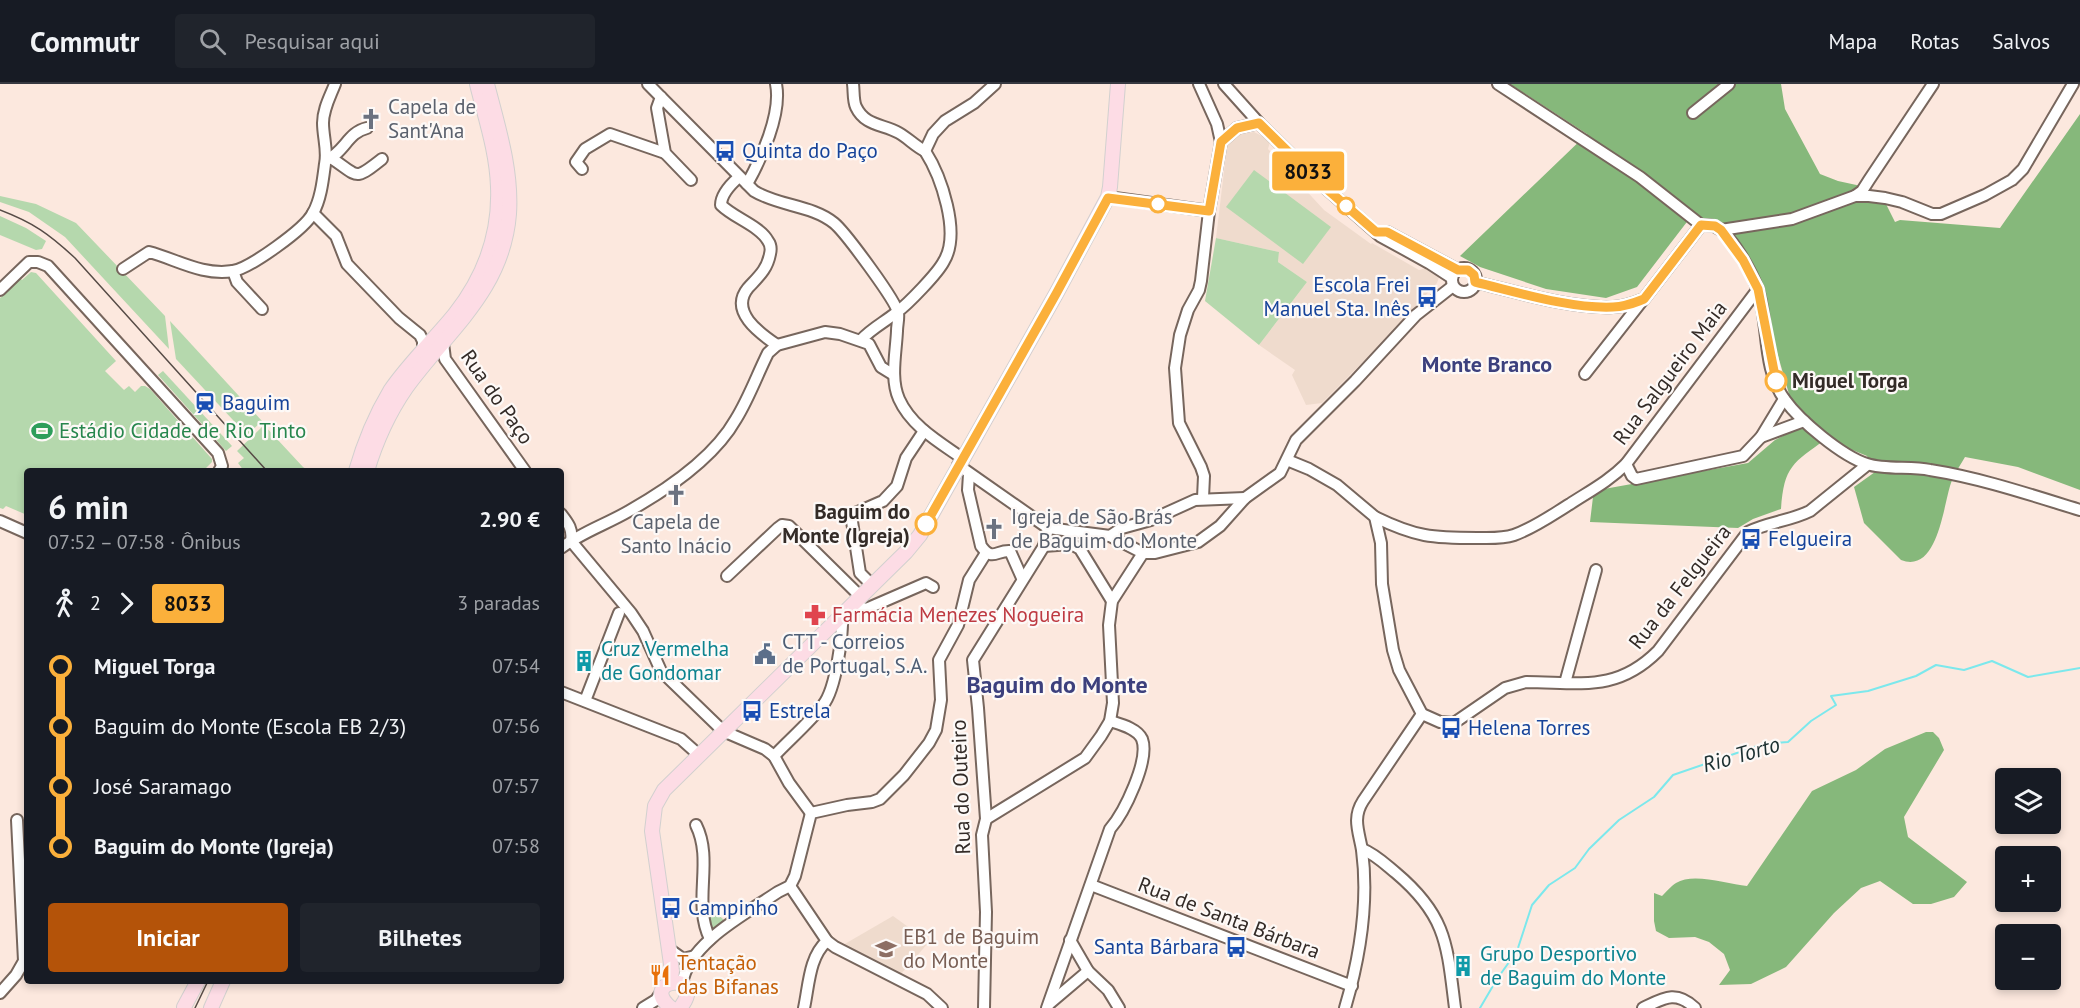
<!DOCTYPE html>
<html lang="pt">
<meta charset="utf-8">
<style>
:root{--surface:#171b24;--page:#20242c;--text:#f1f3f6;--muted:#9ea1a6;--line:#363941;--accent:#b45309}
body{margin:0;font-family:"PT Sans",sans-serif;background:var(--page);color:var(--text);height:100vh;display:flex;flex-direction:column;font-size:22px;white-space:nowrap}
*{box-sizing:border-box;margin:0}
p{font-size:20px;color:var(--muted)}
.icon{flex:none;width:33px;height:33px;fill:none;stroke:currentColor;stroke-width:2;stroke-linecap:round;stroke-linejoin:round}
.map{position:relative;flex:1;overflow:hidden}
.sheet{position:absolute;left:24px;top:384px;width:540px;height:516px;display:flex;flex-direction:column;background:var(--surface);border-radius:6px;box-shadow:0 3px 9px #0003}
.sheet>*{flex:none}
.badge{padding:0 12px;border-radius:4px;font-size:21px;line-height:39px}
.tools{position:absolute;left:1995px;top:684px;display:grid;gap:12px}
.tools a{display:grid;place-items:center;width:66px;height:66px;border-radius:6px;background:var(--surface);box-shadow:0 3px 9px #0003;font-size:30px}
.map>.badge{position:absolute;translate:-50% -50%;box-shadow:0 0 0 3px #fff}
.legs{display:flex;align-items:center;gap:9px;height:66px;padding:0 24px;font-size:20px}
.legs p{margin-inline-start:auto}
.headline{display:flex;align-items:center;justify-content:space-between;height:102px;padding:0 24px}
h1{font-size:33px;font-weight:800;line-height:45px}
.primary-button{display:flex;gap:12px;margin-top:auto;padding:12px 24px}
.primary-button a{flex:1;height:69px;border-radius:6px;background:var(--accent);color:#fff;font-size:24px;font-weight:800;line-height:69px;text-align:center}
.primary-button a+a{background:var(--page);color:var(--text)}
ul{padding:0 24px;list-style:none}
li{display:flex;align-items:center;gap:21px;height:60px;font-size:22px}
li i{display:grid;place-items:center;width:9px;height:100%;margin:0 8px;background:currentColor}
li i::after{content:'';width:15px;height:15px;margin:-8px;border:4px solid;border-radius:50%;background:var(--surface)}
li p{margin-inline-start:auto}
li:first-child i{background:linear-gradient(#0000 50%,currentColor 0)}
li:last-child i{background:linear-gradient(currentColor 50%,#0000 0)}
header{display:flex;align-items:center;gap:36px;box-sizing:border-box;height:84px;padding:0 30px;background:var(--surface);border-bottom:2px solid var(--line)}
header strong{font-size:28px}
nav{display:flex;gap:33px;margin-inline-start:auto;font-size:21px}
.search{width:420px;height:54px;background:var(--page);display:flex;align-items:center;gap:15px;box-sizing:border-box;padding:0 21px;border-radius:6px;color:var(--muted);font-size:22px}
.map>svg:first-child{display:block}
</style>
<header>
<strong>Commutr</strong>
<div class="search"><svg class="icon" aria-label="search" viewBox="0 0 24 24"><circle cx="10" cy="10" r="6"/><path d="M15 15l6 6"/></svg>Pesquisar aqui</div>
<nav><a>Mapa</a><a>Rotas</a><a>Salvos</a></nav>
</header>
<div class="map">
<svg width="2080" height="924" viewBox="0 0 2080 924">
<rect width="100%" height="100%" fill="#fce8de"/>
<!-- education -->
<g fill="#efdbcd">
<polygon points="1254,48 1268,55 1270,58 1268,65 1324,126 1371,160 1372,159 1419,186 1427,184 1439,193 1437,199 1376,265 1322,319 1306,321 1292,291 1295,286 1259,261 1307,198 1278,178 1279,168 1216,154 1227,62 1240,50"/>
<polygon points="893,832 929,858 900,891 855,869 843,861"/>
</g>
<!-- green -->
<g fill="#b5d8ad">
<polygon points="1254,86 1331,143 1303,180 1226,123"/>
<polygon points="0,112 36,120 76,139 165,232 169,265 65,153 29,128 0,118"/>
<polygon points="0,132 26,144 46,157 42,165 36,166 0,151"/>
<polygon points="1216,154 1279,168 1278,178 1307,198 1259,261 1205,217"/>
<polygon points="31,188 36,189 116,277 105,287 124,306 129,302 135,308 141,302 145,302 150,305 212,375 212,378 203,387 27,387 27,431 6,422 3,425 0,424 0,214 20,194 22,196"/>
<polygon points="170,237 262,337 247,351 176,275"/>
<polygon points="163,287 232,362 226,367 158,291"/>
<polygon points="264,341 303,383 309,387 244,387 238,379 244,374 237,367"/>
<polygon points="705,818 725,837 709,848"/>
</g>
<!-- forest -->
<g fill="#86b87b">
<path d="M1510 0H1781L1785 25 1820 90 1838 97 1861 102 1882 112 1895 138 1900 136 2000 144 2080 30V406L2018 383 1965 373C1960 382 1954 390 1951 399 1943 422 1938 490 1901 476L1864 439 1854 403 1875 388 1867 372 1826 355C1793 379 1784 382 1781 425L1753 435 1738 444 1590 438 1593 413 1604 405 1748 379 1775 356 1796 345 1804 331 1791 317 1751 178 1731 152 1710 137 1693 130 1637 203 1606 214 1546 205 1480 183 1460 172 1587 50Z"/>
<path d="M1926 648H1933L1939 654 1944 666 1904 733 1908 753 1967 798 1954 813 1931 820H1913L1880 797 1861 804 1834 829 1786 883 1751 900 1719 901 1730 886 1724 870 1709 858 1695 853 1669 854 1656 847 1654 837V809L1662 812C1666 808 1671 802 1676 799 1693 788 1727 800 1747 802L1812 707 1856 686 1885 665Z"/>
</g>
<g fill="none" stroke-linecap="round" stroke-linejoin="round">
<!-- stream -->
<polyline stroke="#7ce8ec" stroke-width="2" points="1480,924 1497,895 1517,867 1532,821 1549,801 1575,784 1589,765 1619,736 1654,713 1673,691 1763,660 1788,658 1811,637 1836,621 1831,612 1868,607 1916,592 1936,581 1964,586 1992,577 2028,593 2080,584"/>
<defs>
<g id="minor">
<path d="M648 0 754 107C778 122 812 121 834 139 845 148 897 218 898 229 899 234 897 241 897 247 896 269 890 295 899 315 911 342 939 358 962 374"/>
<path d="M853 0C854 7 853 17 856 23 865 42 883 40 899 49 908 54 915 62 925 67"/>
<polyline points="1199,0 1217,40 1221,58"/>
<polyline points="1224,0 1259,39 1320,99 1380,152 1429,179 1452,194"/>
<polyline points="1498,0 1640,93 1701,141"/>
<polyline points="661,13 657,24 665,69 691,96"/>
<polyline points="1693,29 1729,0"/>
<polyline points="925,67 933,50 945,37 974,19 995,0"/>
<path d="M331 74C359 92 353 98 382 75"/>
<path d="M326 76C344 69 348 48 367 44"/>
<polyline points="582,85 576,78 585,65 610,50 665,69"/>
<path d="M739 93C731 100 721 110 721 121 734 134 760 142 768 157 771 161 771 166 770 170 767 186 758 193 748 204 729 227 759 249 777 261"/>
<path d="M747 100C761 75 782 30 776 0"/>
<polyline points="1855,112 1862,107 1869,96 1933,0"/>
<polyline points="1108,113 1209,127"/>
<polyline points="313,129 336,152 347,180 399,234 420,251 423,257 423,266"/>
<path d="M1701 141C1705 141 1710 141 1714 142 1731 149 1752 189 1758 206 1769 240 1762 285 1785 316 1800 337 1842 372 1867 380 1885 386 1911 382 1930 386 1981 394 2031 411 2080 426"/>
<polyline points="1721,146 1792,135 1855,112 1869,112 1885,114 1902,118 1932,130 1941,130 1985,111 2012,96 2023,85 2073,0"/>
<polyline points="1376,148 1387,148 1458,186"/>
<circle cx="1464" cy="196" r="12"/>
<path d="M123 185 149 168C176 175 202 192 233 187 250 184 305 145 313 129 321 115 323 95 325 80 328 67 323 53 323 39 323 25 330 13 335 0"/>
<polyline points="233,187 237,198 262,225"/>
<path d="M1475 198C1517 208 1571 225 1613 223 1624 223 1634 219 1644 215L1701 141"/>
<polyline points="0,206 29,178 38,178 48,182 218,369 222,382 219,387"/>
<path d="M861 256C872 244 885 238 897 228 908 220 938 189 944 177 961 149 941 92 925 67"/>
<polyline points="443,259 445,275 525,387"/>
<polyline points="1585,290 1642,217"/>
<polyline points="1761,353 1804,337"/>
<path d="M1287 376 1309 385 1337 401 1375 433 1381 459 1382 500 1393 566 1399 586 1422 630 1440 638 1454 639 1505 604 1526 598C1579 598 1616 609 1658 567L1748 448C1768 438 1790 437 1810 427L1867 381"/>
<polyline points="1626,380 1632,392 1636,395 1743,372 1761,353 1784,315"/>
<polyline points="958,381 1048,444 1110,452 1143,469 1155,469 1198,458 1220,442 1245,414 1280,389 1296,356 1355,297 1416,231 1453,202"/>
<path d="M969 390 968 406 981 462C993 478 996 466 1010 467L1022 494"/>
<polyline points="1203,414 1204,392 1201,383 1179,339 1175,284 1180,251 1188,226 1199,206 1201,197 1209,127 1221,58 1237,44 1259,39"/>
<path d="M561 430C568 439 573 445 571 457L631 529 643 547 661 587 723 647 765 665 774 672 789 699 811 729"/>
<path d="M1375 433C1416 453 1432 454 1477 454 1489 454 1502 455 1514 451 1534 444 1552 431 1570 420 1590 407 1609 397 1626 380L1758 205"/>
<polyline points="0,437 27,449"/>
<polyline points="1110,452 1122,444 1151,436 1195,416 1245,414"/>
<polyline points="1044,462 1071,460 1080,465 1112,517"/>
<path d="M561 464C582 448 607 440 629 427 668 405 714 374 736 335 749 314 757 291 768 269L777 261 825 248 840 250 869 260 881 283 894 291"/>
<polyline points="727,492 778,444 782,441 789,442 860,512"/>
<polyline points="872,501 860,489 851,431 883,417 897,402 906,374 924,347"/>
<polyline points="852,521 866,525 926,499 933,503"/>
<polyline points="1565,599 1596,486"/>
<polyline points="561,608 681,655 699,671"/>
<polyline points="585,617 619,529"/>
<path d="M774 672C790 655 809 639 823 621 836 605 843 551 842 530"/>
<polyline points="986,735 1085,674 1101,652 1110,637 1113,619 1109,541 1112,517 1143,469"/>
<path d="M696 741C714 777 692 818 710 855"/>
<path d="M1362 765C1375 770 1385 780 1396 789 1447 832 1447 861 1455 924"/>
<polyline points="1091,801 1352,902"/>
<polyline points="790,802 827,857 835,863 927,910 942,924"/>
<polyline points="1070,856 1088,887 1108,906 1119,924"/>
<polyline points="669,865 683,875 695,872"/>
<path d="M682 900C688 859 747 829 778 808L790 802 795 792 811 729 847 721 872 718 880 715 904 691 929 659 936 646 941 616 939 576 958 541 969 496 986 469"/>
<polyline points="0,909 16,891 24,877 17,736"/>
<polyline points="1049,920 1088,887"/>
<polyline points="643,924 656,916 662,907"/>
<path d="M804 924C809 901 809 873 827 857"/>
<polyline points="984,924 986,828 982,751 986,735 978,624 973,576 1044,462 1048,444"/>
<path d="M1047 924 1110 745C1124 729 1150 676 1142 655 1137 644 1119 640 1110 637"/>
<path d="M1345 924C1360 873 1369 819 1362 766 1359 748 1352 734 1363 717L1422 630"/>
<path d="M1643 924C1664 914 1676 906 1695 924"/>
</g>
<g id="major">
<path d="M356 387C364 359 375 332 390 307 409 279 434 256 455 230 484 193 500 150 498 103 497 68 485 33 477 0"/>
<path d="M367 387C376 357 388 330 406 304 447 247 503 207 509 130 512 86 498 43 487 0"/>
<polyline points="670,898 672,887 652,747 655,722 664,706 906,468 920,451 1056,210 1108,113 1110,103 1118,0"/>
<polyline points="184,923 198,897"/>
<polyline points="211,924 223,897"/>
<path d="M671 924C636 895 710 886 680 924"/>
</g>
</defs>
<!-- minor casing -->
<use href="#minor" stroke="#77665d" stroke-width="14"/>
<!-- major casing -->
<use href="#major" stroke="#d2d0cf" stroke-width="16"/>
<!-- minor -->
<use href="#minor" stroke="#fff" stroke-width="10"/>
<!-- major -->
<use href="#major" stroke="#fddce5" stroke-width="14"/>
<!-- tram -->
<g stroke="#574c47" stroke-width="1.5">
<path d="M0 126C34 139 49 150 75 174L267 387"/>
<polyline points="195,924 208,897"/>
</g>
</g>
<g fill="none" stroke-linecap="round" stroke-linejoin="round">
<defs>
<path id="line-1" d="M926 440 1056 210 1108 114 1209 127 1221 58 1237 44 1259 39 1320 99 1376 148H1387L1458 186H1468L1474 191 1475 198C1517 208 1571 225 1613 223 1624 223 1634 219 1644 215L1701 141 1715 142 1721 146 1743 176 1758 205 1776 297"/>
</defs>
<!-- line-1 casing -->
<use href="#line-1" stroke="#fff" stroke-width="14"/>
<!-- line-1 -->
<use href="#line-1" stroke="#fbb03b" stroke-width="9"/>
</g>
<!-- icons -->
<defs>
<symbol id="church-bare" viewBox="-9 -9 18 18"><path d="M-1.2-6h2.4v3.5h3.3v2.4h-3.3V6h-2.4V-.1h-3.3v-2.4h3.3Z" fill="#6b7280" stroke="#fdf9f7" stroke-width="2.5" paint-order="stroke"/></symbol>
<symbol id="bus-bare" viewBox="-9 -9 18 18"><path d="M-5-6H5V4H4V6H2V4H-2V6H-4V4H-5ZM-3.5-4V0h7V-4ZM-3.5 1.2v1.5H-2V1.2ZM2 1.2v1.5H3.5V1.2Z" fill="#1a4fb4" stroke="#fdf9f7" stroke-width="2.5" paint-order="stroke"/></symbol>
<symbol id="station-bare" viewBox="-9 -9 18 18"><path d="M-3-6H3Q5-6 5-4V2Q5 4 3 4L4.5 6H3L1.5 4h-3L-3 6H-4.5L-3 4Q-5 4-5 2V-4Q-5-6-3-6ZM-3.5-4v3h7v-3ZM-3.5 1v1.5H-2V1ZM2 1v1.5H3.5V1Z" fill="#1a4fb4" stroke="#fdf9f7" stroke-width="2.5" paint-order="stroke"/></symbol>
<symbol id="stadium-bare" viewBox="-9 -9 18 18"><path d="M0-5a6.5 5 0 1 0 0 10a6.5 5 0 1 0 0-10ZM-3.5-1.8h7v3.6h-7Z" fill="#2e9e5b" stroke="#fdf9f7" stroke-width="2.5" paint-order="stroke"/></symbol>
<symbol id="pharmacy-bare" viewBox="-9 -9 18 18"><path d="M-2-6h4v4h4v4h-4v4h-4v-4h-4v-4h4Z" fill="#e0444e" stroke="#fdf9f7" stroke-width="2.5" paint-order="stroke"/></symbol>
<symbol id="civic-bare" viewBox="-9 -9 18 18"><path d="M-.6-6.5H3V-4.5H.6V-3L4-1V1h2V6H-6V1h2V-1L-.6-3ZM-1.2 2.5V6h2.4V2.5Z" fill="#5c6f8a" stroke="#fdf9f7" stroke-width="2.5" paint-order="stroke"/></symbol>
<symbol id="building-bare" viewBox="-9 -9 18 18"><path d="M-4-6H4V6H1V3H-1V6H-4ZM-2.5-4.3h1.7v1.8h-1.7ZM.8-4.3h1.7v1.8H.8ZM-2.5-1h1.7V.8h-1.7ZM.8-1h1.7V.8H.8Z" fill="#0f9aa8" stroke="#fdf9f7" stroke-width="2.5" paint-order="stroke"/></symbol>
<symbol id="school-bare" viewBox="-9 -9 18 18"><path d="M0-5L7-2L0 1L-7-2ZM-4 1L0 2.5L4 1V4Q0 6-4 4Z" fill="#8d6e63" stroke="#fdf9f7" stroke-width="2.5" paint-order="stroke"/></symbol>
<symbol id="restaurant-bare" viewBox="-9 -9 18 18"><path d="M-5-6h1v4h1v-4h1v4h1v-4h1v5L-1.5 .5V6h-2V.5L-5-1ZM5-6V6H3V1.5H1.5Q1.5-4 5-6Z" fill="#e8710a" stroke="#fdf9f7" stroke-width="2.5" paint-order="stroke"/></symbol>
</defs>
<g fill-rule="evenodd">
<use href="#church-bare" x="356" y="20" width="30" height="30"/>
<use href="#bus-bare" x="710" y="52" width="30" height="30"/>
<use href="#bus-bare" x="1412" y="198" width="30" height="30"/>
<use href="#station-bare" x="190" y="304" width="30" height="30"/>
<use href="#stadium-bare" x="27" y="332" width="30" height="30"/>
<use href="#church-bare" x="661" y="396" width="30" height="30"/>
<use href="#church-bare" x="979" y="430" width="30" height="30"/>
<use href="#bus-bare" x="1736" y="440" width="30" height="30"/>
<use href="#pharmacy-bare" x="800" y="516" width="30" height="30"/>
<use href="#civic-bare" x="750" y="555" width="30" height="30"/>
<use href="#building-bare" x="569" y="562" width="30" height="30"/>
<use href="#bus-bare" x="737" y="612" width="30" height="30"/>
<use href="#bus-bare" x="1436" y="629" width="30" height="30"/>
<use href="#bus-bare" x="656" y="809" width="30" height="30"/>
<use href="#bus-bare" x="1221" y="848" width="30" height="30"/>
<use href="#school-bare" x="871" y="850" width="30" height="30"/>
<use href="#building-bare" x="1448" y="867" width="30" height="30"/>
<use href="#restaurant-bare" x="645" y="876" width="30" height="30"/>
</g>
<!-- markers -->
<g fill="#fff" stroke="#fbb03b" stroke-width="3">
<circle cx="1158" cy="120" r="8"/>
<circle cx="1346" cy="122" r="8"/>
<circle cx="1776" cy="297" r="10"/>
<circle cx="926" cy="440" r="10"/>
</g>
<g text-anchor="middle" stroke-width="4.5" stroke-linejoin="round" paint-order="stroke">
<!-- worship labels -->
<g font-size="21" fill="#5b616d" stroke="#fdf9f7" text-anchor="start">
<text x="388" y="30">Capela de<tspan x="388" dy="24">Sant'Ana</tspan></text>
<text x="1011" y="440">Igreja de São Brás<tspan x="1011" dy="24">de Baguim do Monte</tspan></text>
<text x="676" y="445" text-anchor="middle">Capela de<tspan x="676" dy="24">Santo Inácio</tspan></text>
</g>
<!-- transit labels -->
<g font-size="21" fill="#164399" stroke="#fdf9f7" text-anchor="start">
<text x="742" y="74">Quinta do Paço</text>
<text x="1410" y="208" text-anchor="end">Escola Frei<tspan x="1410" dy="24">Manuel Sta. Inês</tspan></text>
<text x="222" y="326">Baguim</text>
<text x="1768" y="462">Felgueira</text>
<text x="769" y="634">Estrela</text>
<text x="1468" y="651">Helena Torres</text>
<text x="688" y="831">Campinho</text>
<text x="1219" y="870" text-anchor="end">Santa Bárbara</text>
</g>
<!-- street labels -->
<g font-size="21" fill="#332b27" stroke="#fdf9f7">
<text transform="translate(1670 289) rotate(-53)" y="7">Rua Salgueiro Maia</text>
<text transform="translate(497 313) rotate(55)" y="7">Rua do Paço</text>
<text transform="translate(1680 503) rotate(-52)" y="7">Rua da Felgueira</text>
<text transform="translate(961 703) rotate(-92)" y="7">Rua do Outeiro</text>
<text transform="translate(1229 834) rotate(21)" y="7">Rua de Santa Bárbara</text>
</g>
<!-- stop labels -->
<g font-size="21" font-weight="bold" fill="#332b27" stroke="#fdf9f7" text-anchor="start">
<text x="1792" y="304">Miguel Torga</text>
<text x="910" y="435" text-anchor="end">Baguim do<tspan x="910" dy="24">Monte (Igreja)</tspan></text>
</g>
<!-- leisure labels -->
<g font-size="21" fill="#27864d" stroke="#fdf9f7" text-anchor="start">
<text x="59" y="354">Estádio Cidade de Rio Tinto</text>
</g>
<!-- health labels -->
<g font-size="21" fill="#be3a42" stroke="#fdf9f7" text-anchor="start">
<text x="832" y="538">Farmácia Menezes Nogueira</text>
</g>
<!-- service labels -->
<g font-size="21" fill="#4e5e75" stroke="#fdf9f7" text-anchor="start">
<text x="782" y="565">CTT - Correios<tspan x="782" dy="24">de Portugal, S.A.</tspan></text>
</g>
<!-- culture labels -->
<g font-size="21" fill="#0d838f" stroke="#fdf9f7" text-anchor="start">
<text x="601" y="572">Cruz Vermelha<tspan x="601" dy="24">de Gondomar</tspan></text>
<text x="1480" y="877">Grupo Desportivo<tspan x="1480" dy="24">de Baguim do Monte</tspan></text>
</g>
<!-- education labels -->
<g font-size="21" fill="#785e54" stroke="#fdf9f7" text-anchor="start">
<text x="903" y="860">EB1 de Baguim<tspan x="903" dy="24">do Monte</tspan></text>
</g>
<!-- food labels -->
<g font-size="21" fill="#c56008" stroke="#fdf9f7" text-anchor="start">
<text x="677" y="886">Tentação<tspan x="677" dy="24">das Bifanas</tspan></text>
</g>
<!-- neighbourhood labels -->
<g font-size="22" font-weight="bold" fill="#3c407d" stroke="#fdf9f7">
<text x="1487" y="288">Monte Branco</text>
</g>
<!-- water labels -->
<g font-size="22" font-style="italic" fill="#1c3031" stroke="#fdf9f7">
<text transform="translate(1741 670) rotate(-16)" y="8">Rio Torto</text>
</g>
<!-- quarter labels -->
<g font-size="24" font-weight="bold" fill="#3c407d" stroke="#fdf9f7">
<text x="1057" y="609">Baguim do Monte</text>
</g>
</g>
</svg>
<div class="tools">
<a><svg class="icon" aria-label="layers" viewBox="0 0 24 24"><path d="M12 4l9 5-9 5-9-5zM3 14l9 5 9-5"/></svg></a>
<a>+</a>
<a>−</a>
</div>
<b class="badge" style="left:1308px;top:87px;background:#fbb03b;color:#111">8033</b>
<section class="sheet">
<div class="headline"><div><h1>6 min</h1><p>07:52 – 07:58 · Ônibus</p></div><b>2.90 €</b></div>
<div class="legs"><svg class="icon" aria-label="walk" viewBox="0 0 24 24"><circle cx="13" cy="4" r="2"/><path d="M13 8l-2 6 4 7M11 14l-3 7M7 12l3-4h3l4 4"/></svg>2<svg class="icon" aria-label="forward" viewBox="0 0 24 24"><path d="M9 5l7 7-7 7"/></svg><b class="badge" style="background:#fbb03b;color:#111">8033</b><p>3 paradas</p></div>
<ul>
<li><i style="color:#fbb03b"></i><b>Miguel Torga</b><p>07:54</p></li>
<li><i style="color:#fbb03b"></i><span>Baguim do Monte (Escola EB 2/3)</span><p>07:56</p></li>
<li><i style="color:#fbb03b"></i><span>José Saramago</span><p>07:57</p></li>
<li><i style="color:#fbb03b"></i><b>Baguim do Monte (Igreja)</b><p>07:58</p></li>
</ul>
<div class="primary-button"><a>Iniciar</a><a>Bilhetes</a></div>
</section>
</div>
